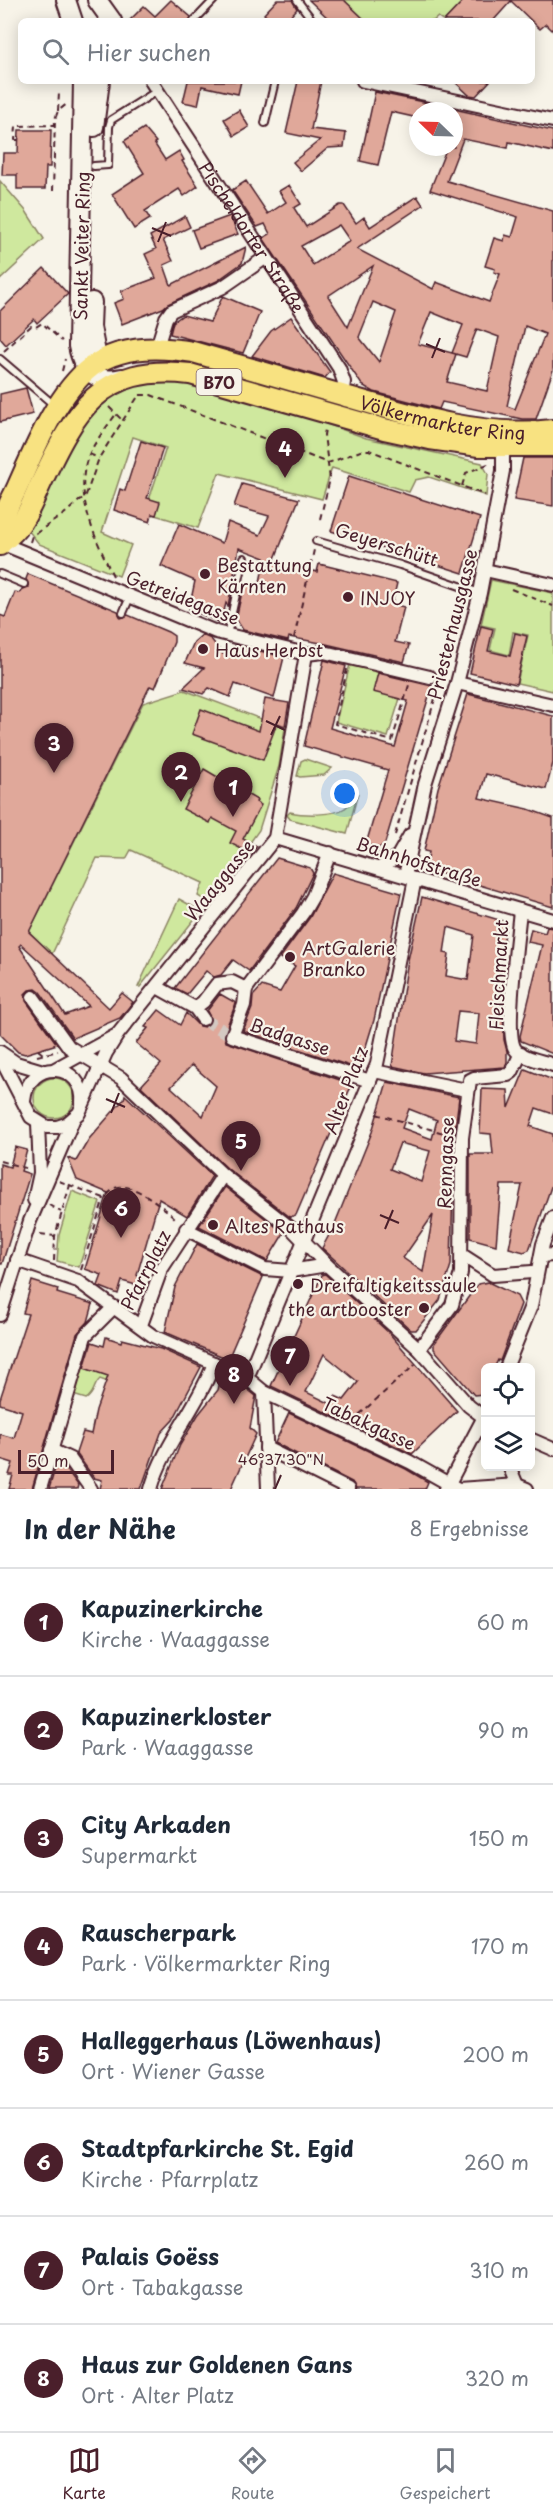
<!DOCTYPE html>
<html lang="de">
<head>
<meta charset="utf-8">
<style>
  body { margin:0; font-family:"Playpen Sans",sans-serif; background:#f6f6f7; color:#1f2937 }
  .controls { position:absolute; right:18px; bottom:18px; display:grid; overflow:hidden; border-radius:9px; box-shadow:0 3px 15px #0003 }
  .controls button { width:54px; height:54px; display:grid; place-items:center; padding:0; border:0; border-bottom:2px solid #e0e1e3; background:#fff; color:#1f2937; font:30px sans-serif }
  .compass { position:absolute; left:409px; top:102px; width:54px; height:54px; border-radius:50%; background:#fff; box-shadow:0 3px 15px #0003; rotate:293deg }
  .scale { position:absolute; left:18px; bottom:15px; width:96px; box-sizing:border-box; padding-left:6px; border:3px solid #4a1f2b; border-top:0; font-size:16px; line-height:21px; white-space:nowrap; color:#4a1f2b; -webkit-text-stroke:4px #f7f3e8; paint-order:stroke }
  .you { position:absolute; left:345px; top:794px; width:21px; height:21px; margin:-15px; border:4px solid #fff; border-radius:50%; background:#1a73e8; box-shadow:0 0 0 9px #1a73e833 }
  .badge { display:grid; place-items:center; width:39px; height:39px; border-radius:50%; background:#4a1f2b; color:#fff; font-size:20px; font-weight:700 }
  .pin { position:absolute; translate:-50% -50px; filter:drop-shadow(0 2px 3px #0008) }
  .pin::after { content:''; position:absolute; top:32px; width:21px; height:18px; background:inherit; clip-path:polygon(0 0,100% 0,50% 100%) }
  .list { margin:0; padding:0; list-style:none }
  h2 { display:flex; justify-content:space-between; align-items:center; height:78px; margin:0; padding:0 24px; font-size:26px }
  h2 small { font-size:20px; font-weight:400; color:#747a83 }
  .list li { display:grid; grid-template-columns:39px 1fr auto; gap:18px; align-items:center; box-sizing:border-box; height:108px; padding:0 24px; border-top:2px solid #e0e1e3 }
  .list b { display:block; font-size:22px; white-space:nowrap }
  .list p { margin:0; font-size:20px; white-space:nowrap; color:#747a83 }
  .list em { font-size:20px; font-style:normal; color:#747a83 }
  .icon { flex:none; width:33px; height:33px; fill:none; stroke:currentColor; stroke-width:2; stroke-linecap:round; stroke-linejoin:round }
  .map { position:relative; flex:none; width:553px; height:1489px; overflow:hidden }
  .search { position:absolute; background:#fff; box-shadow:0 3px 15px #0003; left:18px; right:18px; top:18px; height:66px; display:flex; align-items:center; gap:15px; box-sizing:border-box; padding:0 21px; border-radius:9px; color:#747a83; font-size:22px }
  .sheet { height:942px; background:#fff }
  nav { display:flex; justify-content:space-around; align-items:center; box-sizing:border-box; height:84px; border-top:2px solid #e0e1e3; background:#fff; font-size:16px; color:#747a83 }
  nav a { display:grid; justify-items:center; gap:3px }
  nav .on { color:#4a1f2b }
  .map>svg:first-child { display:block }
  .green { fill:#cfe89e; stroke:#8c8464; stroke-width:1.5 }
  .building { fill:#e0a89a; stroke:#4a1f2b; stroke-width:1.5; fill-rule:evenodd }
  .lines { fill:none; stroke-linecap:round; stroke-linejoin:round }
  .street-tunnel { stroke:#d4c9c2; stroke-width:12; stroke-dasharray:12 6; stroke-linecap:butt }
  .lane-casing { stroke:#4a1f2b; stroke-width:10 }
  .street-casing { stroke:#4a1f2b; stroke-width:16 }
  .secondary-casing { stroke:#4a1f2b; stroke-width:22 }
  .primary-casing { stroke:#4a1f2b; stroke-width:24 }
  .path { stroke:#4a1f2b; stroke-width:2; stroke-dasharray:6 4.5; stroke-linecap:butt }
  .lane { stroke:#f7f3e8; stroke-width:6 }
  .street { stroke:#f7f3e8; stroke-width:12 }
  .secondary { stroke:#f7f3e8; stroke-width:18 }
  .primary { stroke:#f8e281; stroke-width:20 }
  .ticks { fill:none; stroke:#4a1f2b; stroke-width:2 }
  .poi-dot { fill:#4a1f2b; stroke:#f7f3e8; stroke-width:2 }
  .labels { text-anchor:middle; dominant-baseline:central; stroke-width:4.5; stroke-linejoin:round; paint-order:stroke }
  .shield { fill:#f7f3e8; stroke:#7e5f64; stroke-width:1.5 }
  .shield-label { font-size:16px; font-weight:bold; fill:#4a1f2b }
  .street-label { font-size:18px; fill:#4a1f2b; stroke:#f7f3e8 }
  .poi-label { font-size:18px; fill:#4a1f2b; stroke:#f7f3e8; text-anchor:start }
  .ticks-label { font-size:15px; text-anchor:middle; fill:#4a1f2b; stroke:#f7f3e8; stroke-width:4.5; stroke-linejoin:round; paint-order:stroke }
</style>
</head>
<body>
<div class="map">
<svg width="553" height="1489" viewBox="0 0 553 1489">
  <rect width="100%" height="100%" fill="#f7f3e8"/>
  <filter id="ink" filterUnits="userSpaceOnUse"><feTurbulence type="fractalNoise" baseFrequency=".0167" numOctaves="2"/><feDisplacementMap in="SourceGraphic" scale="12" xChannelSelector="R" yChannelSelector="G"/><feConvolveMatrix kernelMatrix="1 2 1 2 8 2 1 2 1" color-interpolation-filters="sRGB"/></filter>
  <g filter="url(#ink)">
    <g class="green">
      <path d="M344,0H464L444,21L438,17L433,21H366Z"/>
      <path d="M0,181L26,211L44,239L0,280Z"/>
      <path d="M159,381L183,382L299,414L366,438L482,463L488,474L486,496L429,477L415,480L409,492L332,468L322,499L219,473L198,528L145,512L166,448L133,437L102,532L131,545L119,576L39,544L28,530L49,484L76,432L101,400L129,386Z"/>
      <path d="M491,580L553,593V691L517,683L528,635L513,632L509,655L490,650L495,628L481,625Z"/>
      <path d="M350,664L406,679L388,737L336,722Z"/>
      <path d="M184,690L285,728L279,766L259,830L209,900L206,901L198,896L203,883L131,850L126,859L97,858L52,954L29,932L143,703Z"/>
      <path d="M305,759L332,768L324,775L300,777L297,776L301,761Z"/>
      <path d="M358,793L347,834L290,819L287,815L290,812C303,815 334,816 345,808C350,805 354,798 358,793Z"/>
      <path d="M179,899L201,911L140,987H138Z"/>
      <circle cx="54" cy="1098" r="20"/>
      <path d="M72,1191L100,1202L79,1267L57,1261L59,1235Z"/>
      <path d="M81,1367L110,1376L108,1382L100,1379C93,1385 95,1394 86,1399L73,1395Z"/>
    </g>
    <g class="building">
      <path d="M171,0L191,17L189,21H129L144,6L155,16Z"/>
      <path d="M277,0H292L297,9L286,21H271L264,14Z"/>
      <path d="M309,0H344L366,21H331Z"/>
      <path d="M464,0H553V31L546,24L540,29L511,1L493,21H444Z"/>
      <path d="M188,81H241L238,94L202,86L198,105L183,102Z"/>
      <path d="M298,81H321L311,129L346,133L344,147L328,148L301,171L293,162L320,140L286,133Z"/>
      <path d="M454,81H490L476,96L469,95Z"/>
      <path d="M375,92L452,108L453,111H418V118L391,112L378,165L360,161Z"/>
      <path d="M454,109L553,131V152L509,142L508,148L463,139L447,181L553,211V370L536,419H522L442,402L439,409L374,392L362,385L263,238L270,234L265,224L257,227L232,190L246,181L268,214L286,202L279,191L289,185L301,204L294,208L306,227L340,205H344L356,223L364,217L370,227L417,196L423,205L357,249L433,289L436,282L489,302L500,274L494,272L495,269L485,266L494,238L504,241L505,235L512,237L518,217L430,190L447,147H454ZM339,225L350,241L313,265L301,246ZM373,266L348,327L328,296ZM373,302L396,312L379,362L359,337ZM431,312L463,325L452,353L466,357L477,329L499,337L487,391L447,382L456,354L418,344ZM525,326L545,334L515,409L507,406Z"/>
      <path d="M239,110L249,127L234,136L224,119Z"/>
      <path d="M144,128L156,142L154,143L165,160L179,151L184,160L182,161L198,186L184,196L179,189L145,211L150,219L134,229L112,194L144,173L124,141Z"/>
      <path d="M19,130H51L50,167H46L45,189H17V175H2L3,153H18Z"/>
      <path d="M185,216L190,227L163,240L173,261L164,265L171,285L246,247L242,263L217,281L168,304L163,308L122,324L114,303L124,299L121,291L156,278L145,254L156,249L150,236Z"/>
      <path d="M230,216L238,234L199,248L192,230Z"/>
      <path d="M44,268L68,294L37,323L34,319L6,345L0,338V311Z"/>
      <path d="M223,296L260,312L243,353L170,334L173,322L183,315L210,322Z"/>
      <path d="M291,317L330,372L325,378L252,356L271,331Z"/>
      <path d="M26,388L33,414L0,422V394Z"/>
      <path d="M141,441L163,448L147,498L160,502L156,515L152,514L150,522L114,510L120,489L125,491Z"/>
      <path d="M523,458H553V506L514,500Z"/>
      <path d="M349,476L480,518L463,573L331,531Z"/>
      <path d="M242,484L299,499L274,561L317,572L319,564L397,583L392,604L404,607L395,642L409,645L404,662L326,644L289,637L288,641L243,630L236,619L244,583L259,587L265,558L239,548L228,606L226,603L221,623L189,609L195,581L161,566L179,524L222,543L228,522L260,535L269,516L234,506Z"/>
      <path d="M28,574L118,611L121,618L128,615L168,632L174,636V642L155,688L150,686L29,932L109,1008L122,993L133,1002L120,1018L73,1038L40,992L36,989L29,990L25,994L26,1001L57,1044L25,1054L18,1052L0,1034V615L5,617L15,592L20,593L22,589L29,587L26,579ZM21,944L89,1006L65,1015L19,946Z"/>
      <path d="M481,626L493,629L488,651L510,656L515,633L527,636L516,684L470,673Z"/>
      <path d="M202,635L211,639L223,654L236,645L284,657L274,698L235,684L230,697L209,688L203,694L183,688L204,668L185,663L194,642Z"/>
      <path d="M324,660L346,666L330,728L395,747L408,701L373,692L378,673L432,686L385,843L379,848L366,844L388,770L304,746Z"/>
      <path d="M468,694L553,716V763L546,789L486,774L479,798L528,809L553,818V907L426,869L429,852L424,851L438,788Z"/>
      <path d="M265,699L289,703L285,726L277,723L263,760L192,734L201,709L259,731Z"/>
      <path d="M204,769L257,800L256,802L261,805L243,839L257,846L251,854L230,843L236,831L212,818L210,823L183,809Z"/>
      <path d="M277,858L310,868L313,873L296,908L249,971L233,960L221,975L214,977L206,971L187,994L175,988Z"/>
      <path d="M333,873L401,893L374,1020L359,1069L243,1031L252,1008L253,996L262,986L280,992L295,966L280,958L310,917Z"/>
      <path d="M422,897L506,922L499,983L503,1000L504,1040L507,1051V1062L505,1067L424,1073L392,1066L408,960ZM448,927L474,935L468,980L446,976L449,954L444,953ZM458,1011L479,1013L476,1044L454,1041Z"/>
      <path d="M547,927L553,928V1054L521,1041L520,1036L542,945L528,942L531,929L545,933Z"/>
      <path d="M220,994L236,1003L224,1034L226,1042L352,1084L296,1215L290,1217L228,1169L141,1086L161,1064L136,1043L148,1028L145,1027L159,1010L180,1025L186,1013L199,1026L204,1027L211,1022L207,1011ZM192,1065L216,1086L203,1116L171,1087Z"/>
      <path d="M525,1069L553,1080V1114L536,1108L530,1126L553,1134V1181L529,1250L524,1252L509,1248L522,1185H501L496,1245L470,1238V1154H493L491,1134L480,1133L482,1089L508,1090L509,1108Z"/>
      <path d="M387,1082L459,1097L454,1138L451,1265L440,1300L416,1330H411L322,1248L334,1226L372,1132ZM409,1109L437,1120L432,1139L402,1128ZM400,1143L430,1151L421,1182L390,1169ZM433,1215L423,1272L403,1258Z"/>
      <path d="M125,1095L212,1176L187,1216L159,1199L137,1275L146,1288L122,1281L118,1294L98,1286L102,1275L85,1269L108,1193L77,1180L68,1158L76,1161L89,1139L124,1099Z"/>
      <path d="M15,1147L27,1150L21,1171L30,1174L2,1264H0V1164L10,1167Z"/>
      <path d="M225,1187L284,1233L267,1261L199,1226Z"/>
      <path d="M197,1244L263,1277L228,1359L165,1332L175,1287Z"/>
      <path d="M325,1274L389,1333L457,1411L412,1454L271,1386L322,1275ZM324,1354L358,1382L344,1400L335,1396L331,1404L306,1392Z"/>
      <path d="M32,1281L58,1289L57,1293L93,1304L88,1322L77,1334L32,1489H9L13,1475H9L13,1463L0,1459V1434L14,1438L22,1411L0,1404V1399L28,1314L23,1313Z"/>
      <path d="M488,1282L517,1296L521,1304L500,1361L498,1360L494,1368H486V1387L483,1394L474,1395L434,1349V1344L478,1284Z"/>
      <path d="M106,1337L121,1342L122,1339L161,1349L201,1367L173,1420L161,1433L141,1489H100L102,1480L94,1478L76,1453L83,1432L91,1434L96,1410L108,1376L84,1368L92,1342L104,1346Z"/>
      <path d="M220,1382L247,1389L256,1396L250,1428L256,1434L231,1489H162L180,1445L198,1415L218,1390Z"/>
      <path d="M289,1413L406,1469L428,1482L425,1489H356L352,1482L275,1443Z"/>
      <path d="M57,1462L64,1466L78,1485L77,1489H49Z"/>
    </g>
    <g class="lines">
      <path class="street-tunnel" d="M203,1019L229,1034"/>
      <g class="lane-casing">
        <g id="lane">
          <path d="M297,0L313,21"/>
          <path d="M194,21L214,0"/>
          <path d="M265,123L275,81"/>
          <path d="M94,166L108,165L109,127L111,120L157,91"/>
          <path d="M0,359L54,405"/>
          <path d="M316,541L400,565L480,593"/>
          <path d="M0,574L24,584"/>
          <path d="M123,613L130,597"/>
          <path d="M227,635L244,558"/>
        </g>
      </g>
      <g class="street-casing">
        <g id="street">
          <path id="s1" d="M151,81L339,368L344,382L342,395"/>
          <path d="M363,81L553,121"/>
          <path d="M157,347L166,318L171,311L223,287L265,258"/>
          <path d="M1,543L216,632L306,654L324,652L430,677"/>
          <path d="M485,570L553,585"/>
          <path d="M457,683L553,705"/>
          <path d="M275,838L553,920"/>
          <path d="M380,868L398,856L410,835"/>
          <path d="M405,876L425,784L457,683L480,593L503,471V439"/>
          <path d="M520,910C518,934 504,1033 515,1049C521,1058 543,1061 553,1065"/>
          <path d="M157,987L195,1008"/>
          <path d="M246,989L244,1005L232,1036L370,1081"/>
          <path d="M246,989L303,913L313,896L330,853"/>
          <path d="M33,997L69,1047L121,1078L223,1175L292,1229L327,1265L419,1349L469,1406L486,1419"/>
          <path d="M195,1008L203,1002L217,984L232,982L246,989"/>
          <path d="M195,1008L203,1019"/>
          <path d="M0,1052L16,1063L43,1071"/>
          <path d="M0,1057L31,1117L47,1127H57L66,1124L79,1113L106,1053L118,1034L275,838L306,654"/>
          <path d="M55,1069L115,1036"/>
          <path d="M374,1071L467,1090"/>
          <path d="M24,1101C28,1056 86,1063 82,1103"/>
          <path d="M34,1200L40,1173L38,1123"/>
          <path d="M186,1229L265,1269L291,1271L327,1265"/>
          <path d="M462,1255L493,1275L532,1272"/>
          <path d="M541,1256L553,1255"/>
          <path d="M17,1260L78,1281L153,1336L247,1378L264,1392L410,1462L458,1489L517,1485L527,1489"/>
          <path d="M0,1315L30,1221L74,1118"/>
          <path d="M141,1325L161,1270L223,1175"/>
          <path d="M419,1349L452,1305L461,1273L462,1138L470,1080L474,1078L508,1075L512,1072L521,1053"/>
          <path d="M506,1368L531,1306L543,1244L553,1218"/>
          <path d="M247,1378L377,1064L415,879"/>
          <path d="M264,1392L268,1489"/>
          <path d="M530,1439L553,1449"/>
          <path d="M266,1448L348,1489"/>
          <path d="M51,1450L70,1459L91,1489"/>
          <path d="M509,1466L517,1485"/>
          <path d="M40,1489L85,1336L114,1307"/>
          <path d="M151,1489C164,1443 198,1407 214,1363"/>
          <path d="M446,1489L486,1413"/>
        </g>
      </g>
      <g class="secondary-casing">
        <g id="secondary">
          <path d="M66,0L73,21"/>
          <path d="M97,0L112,21"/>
          <path d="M83,81L78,346C83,371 96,384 122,378"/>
          <path d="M94,127L100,81"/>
          <path d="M92,302L91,327L98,363"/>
        </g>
      </g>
      <g class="primary-casing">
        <g id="primary">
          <path d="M1,543C25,525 29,509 41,483C75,411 100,363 190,374L384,429L430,439L479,446H553"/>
          <path id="s2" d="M0,545C2,536 2,526 4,517C7,507 13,497 17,488C34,450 57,393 91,367C120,345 159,346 193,352C242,366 292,381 342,395C410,415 482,438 553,430"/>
        </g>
      </g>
      <g class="path">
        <path d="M58,111L59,93"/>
        <path d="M18,140H15L16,126L55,125"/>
        <path d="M53,191L55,119L58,111L68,103"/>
        <path d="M4,351L31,326L36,327L42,323L62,341"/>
        <path d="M62,371L65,359"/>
        <path d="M109,407L122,420"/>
        <path d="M89,454L99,458"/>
        <path d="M462,486L466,473L490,463"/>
        <path d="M320,519L330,479L324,435L325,429"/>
        <path d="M30,542L32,536L64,514L86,495L99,458L139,395H151L328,463L363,450H369L485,495"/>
        <path d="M113,576C97,541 73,496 88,457C94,442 107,427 116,414"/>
        <path d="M511,589L553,606"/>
        <path d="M294,638L314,550"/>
        <path d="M347,669L335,724L392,741L409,685"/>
        <path d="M395,835L439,685"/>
        <path d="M357,846L381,854"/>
        <path d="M38,1050L44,1055"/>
        <path d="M37,1056L58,1051"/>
        <path d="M376,1114L451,1135"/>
        <path d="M0,1161L29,1169"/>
        <path d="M59,1181L104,1198C107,1195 111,1191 115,1188C132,1180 166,1209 177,1220"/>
        <path d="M49,1205L61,1212"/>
        <path d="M40,1234L55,1236"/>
        <path d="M54,1261L55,1236L70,1185"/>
        <path d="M81,1270L104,1198"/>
        <path d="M351,1422L416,1364"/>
      </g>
      <use href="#lane" class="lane"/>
      <use href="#street" class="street"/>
      <use href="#secondary" class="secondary"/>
      <use href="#primary" class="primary"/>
    </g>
  </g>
  <path class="ticks" d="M152,228L171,236M158,242L166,222M426,344L445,352M432,358L440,338M266,721L285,730M271,735L280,716M106,1099L125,1107M111,1113L119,1093M380,1215L399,1223M385,1229L393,1210M275,1489L281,1475"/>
  <g class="poi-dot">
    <circle cx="205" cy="574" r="6"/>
    <circle cx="348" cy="597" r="6"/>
    <circle cx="203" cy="649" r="6"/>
    <circle cx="290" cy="957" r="6"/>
    <circle cx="213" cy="1225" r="6"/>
    <circle cx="298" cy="1284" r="6"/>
    <circle cx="424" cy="1308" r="6"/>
  </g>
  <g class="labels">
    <rect class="shield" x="196.5" y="369" width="45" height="26" rx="4.5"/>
    <g class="shield-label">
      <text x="219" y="382">B70</text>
    </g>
    <g class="street-label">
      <text stroke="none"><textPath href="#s1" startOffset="186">Pischeldorfer Straße</textPath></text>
      <text transform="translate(81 246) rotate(-89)">Sankt Veiter Ring</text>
      <text stroke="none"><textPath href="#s2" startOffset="568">Völkermarkter Ring</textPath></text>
      <text transform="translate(387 544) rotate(17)">Geyerschütt</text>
      <text transform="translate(183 597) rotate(21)">Getreidegasse</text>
      <text transform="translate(452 624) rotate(-76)">Priesterhausgasse</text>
      <text transform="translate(419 861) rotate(17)">Bahnhofstraße</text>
      <text transform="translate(219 880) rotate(-51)">Waaggasse</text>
      <text transform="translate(498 975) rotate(-87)">Fleischmarkt</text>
      <text transform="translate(290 1036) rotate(18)">Badgasse</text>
      <text transform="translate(345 1090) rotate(-69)">Alter Platz</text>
      <text transform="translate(445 1163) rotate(-88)">Renngasse</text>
      <text transform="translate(145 1270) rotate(-63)">Pfarrplatz</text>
      <text transform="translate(369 1423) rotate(25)">Tabakgasse</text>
    </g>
    <g class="poi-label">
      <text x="217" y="564">Bestattung<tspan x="217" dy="21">Kärnten</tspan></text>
      <text x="360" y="597">INJOY</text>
      <text x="215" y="649">Haus Herbst</text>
      <text x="302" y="947">ArtGalerie<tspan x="302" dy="21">Branko</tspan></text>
      <text x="225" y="1225">Altes Rathaus</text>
      <text x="310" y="1284">Dreifaltigkeitssäule</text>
      <text x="412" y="1308" text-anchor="end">the artbooster</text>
    </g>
  </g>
  <g class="ticks-label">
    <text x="281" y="1465">46°37'30"N</text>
  </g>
</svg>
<div class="controls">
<button><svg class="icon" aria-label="locate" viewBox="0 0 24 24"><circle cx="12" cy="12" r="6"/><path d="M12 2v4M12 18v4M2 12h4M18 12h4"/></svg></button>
<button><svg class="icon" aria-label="layers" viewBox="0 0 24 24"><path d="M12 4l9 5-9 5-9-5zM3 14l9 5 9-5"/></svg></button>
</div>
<svg class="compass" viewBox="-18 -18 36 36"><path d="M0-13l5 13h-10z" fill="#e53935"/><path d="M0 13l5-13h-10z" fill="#747a83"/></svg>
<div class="scale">50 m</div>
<div class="you"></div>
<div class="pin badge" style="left:233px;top:817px">1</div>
<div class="pin badge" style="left:181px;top:802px">2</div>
<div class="pin badge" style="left:54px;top:773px">3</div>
<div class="pin badge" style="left:285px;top:478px">4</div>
<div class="pin badge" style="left:241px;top:1171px">5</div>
<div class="pin badge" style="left:121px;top:1238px">6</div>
<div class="pin badge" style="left:290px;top:1386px">7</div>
<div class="pin badge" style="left:234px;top:1404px">8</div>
<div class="search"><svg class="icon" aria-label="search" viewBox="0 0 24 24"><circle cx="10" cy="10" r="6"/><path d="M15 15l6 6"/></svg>Hier suchen</div>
</div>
<section class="sheet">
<h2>In der Nähe<small>8 Ergebnisse</small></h2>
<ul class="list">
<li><span class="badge">1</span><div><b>Kapuzinerkirche</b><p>Kirche · Waaggasse</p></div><em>60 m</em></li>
<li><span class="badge">2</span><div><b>Kapuzinerkloster</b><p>Park · Waaggasse</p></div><em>90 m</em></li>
<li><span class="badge">3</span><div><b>City Arkaden</b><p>Supermarkt</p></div><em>150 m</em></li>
<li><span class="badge">4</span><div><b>Rauscherpark</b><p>Park · Völkermarkter Ring</p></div><em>170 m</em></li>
<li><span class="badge">5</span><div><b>Halleggerhaus (Löwenhaus)</b><p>Ort · Wiener Gasse</p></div><em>200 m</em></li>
<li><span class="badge">6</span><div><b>Stadtpfarkirche St. Egid</b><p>Kirche · Pfarrplatz</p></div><em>260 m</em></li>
<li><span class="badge">7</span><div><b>Palais Goëss</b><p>Ort · Tabakgasse</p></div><em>310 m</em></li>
<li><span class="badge">8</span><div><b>Haus zur Goldenen Gans</b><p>Ort · Alter Platz</p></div><em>320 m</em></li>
</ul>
</section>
<nav>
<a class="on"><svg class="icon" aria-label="map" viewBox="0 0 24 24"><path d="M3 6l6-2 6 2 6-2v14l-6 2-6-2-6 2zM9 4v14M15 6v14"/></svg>Karte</a>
<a><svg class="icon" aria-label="directions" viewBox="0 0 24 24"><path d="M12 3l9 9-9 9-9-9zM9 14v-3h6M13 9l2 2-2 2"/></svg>Route</a>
<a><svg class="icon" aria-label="saved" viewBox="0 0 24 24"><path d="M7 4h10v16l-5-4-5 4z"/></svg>Gespeichert</a>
</nav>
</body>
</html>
